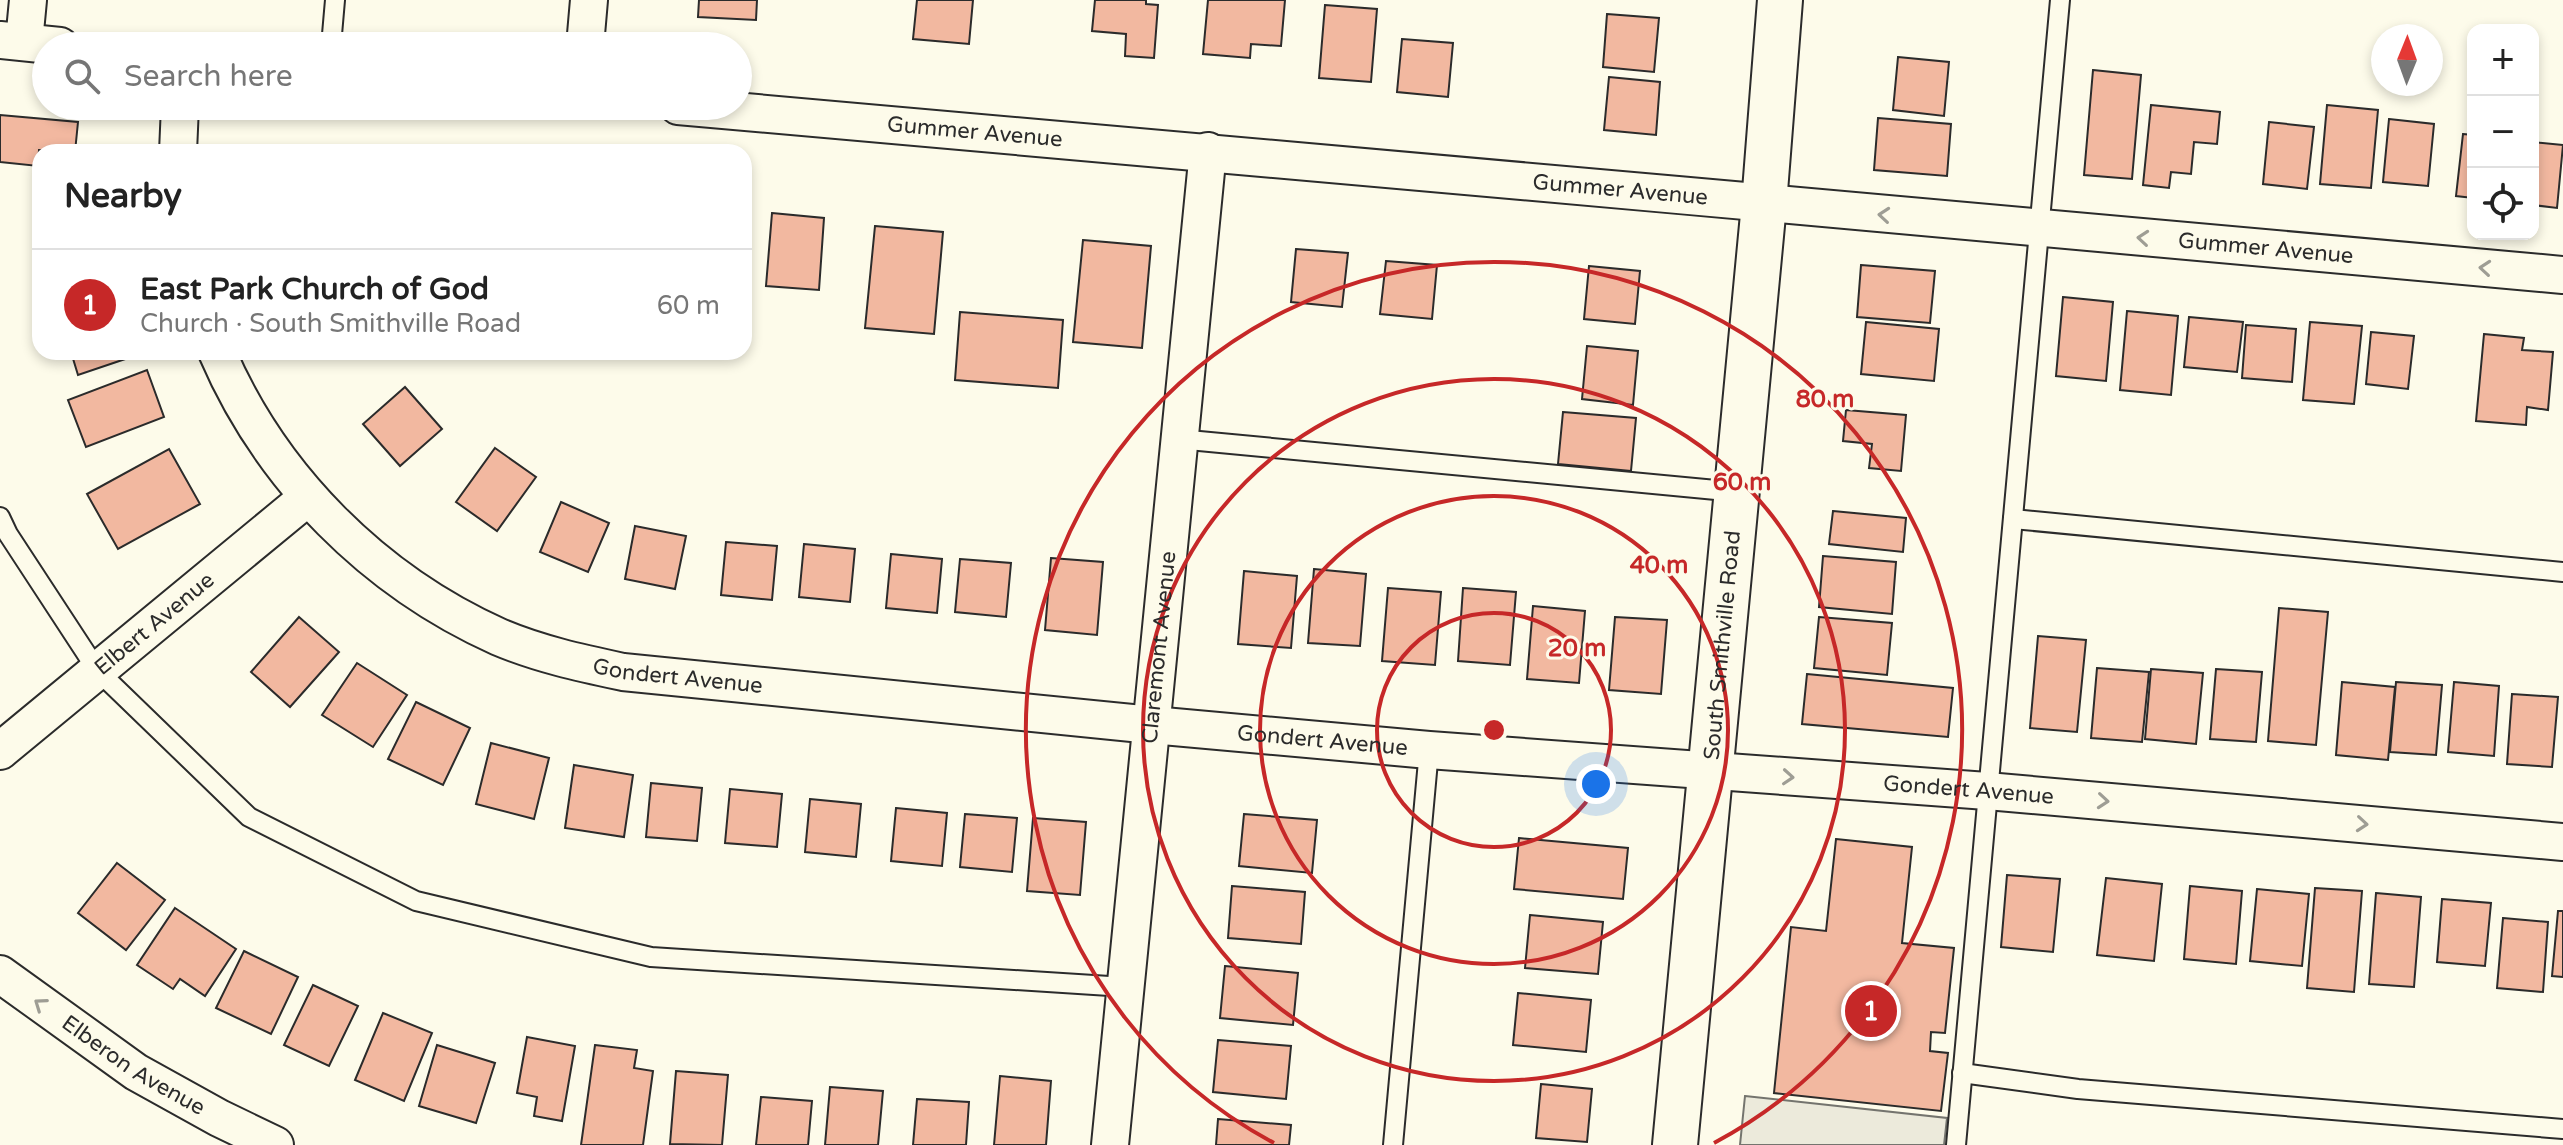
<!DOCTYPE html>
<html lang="en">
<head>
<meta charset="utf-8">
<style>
  body { margin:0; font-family:"Varela Round",sans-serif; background:#f6f6f6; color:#222 }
  .controls { position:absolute; right:24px; top:24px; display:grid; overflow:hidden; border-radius:16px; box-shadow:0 4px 12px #0003 }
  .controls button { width:72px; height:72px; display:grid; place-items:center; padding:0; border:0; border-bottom:2px solid #e0e0e0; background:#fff; color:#222; font:40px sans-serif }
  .compass { position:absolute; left:2371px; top:24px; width:72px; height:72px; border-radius:50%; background:#fff; box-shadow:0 4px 12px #0003; rotate:1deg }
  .you { position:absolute; left:1596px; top:784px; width:28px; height:28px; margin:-20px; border:6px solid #fff; border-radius:50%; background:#1a73e8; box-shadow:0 0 0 12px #1a73e833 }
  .badge { display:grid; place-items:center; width:52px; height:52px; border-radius:50%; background:#c62828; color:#fff; font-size:26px; font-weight:700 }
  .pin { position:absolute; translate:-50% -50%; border:4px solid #fff; box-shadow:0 2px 8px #0006 }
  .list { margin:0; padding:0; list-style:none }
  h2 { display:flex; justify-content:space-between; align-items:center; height:104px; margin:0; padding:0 32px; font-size:34px }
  h2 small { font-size:26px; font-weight:400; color:#767676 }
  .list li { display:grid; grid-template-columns:52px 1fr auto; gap:24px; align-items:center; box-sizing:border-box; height:112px; padding:0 32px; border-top:2px solid #e0e0e0 }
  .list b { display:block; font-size:30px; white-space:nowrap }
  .list p { margin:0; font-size:26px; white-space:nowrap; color:#767676 }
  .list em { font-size:26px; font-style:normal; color:#767676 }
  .icon { flex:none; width:44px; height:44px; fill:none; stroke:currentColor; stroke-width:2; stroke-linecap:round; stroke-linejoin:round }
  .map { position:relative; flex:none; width:2563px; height:1145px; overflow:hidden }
  .search { position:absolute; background:#fff; box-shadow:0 4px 12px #0003; left:32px; top:32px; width:720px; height:88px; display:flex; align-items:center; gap:20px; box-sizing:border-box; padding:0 28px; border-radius:44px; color:#767676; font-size:30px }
  .panel { position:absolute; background:#fff; box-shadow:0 4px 12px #0003; left:32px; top:144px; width:720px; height:216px; border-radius:24px }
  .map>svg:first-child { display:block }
  .parking { fill:#eceadb; stroke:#74746e; stroke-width:2 }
  .building { fill:#f2b8a0; stroke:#2b2b2b; stroke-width:2 }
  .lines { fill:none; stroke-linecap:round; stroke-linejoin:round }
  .service-casing { stroke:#2b2b2b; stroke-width:22 }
  .minor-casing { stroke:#2b2b2b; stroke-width:40 }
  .secondary-casing { stroke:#2b2b2b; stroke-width:48 }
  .service { stroke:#fdfbea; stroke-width:18 }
  .minor { stroke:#fdfbea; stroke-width:36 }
  .secondary { stroke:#fdfbea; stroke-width:44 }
  .oneway { stroke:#9e9d94 }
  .ring { fill:none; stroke:#c62828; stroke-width:4 }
  .labels { text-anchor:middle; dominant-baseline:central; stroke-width:6; stroke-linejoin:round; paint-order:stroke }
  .street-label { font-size:22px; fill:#2b2b2b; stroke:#fdfbea }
  .centre { fill:#c62828; stroke:#fdfbea; stroke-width:4 }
  .ring-label { font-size:24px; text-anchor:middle; font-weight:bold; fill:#c62828; stroke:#fdfbea; stroke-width:6; stroke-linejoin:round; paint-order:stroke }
</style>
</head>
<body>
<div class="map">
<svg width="2563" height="1145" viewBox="0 0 2563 1145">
  <rect width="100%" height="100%" fill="#fdfbea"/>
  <path class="parking" d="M1745,1096L1947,1118L1944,1145H1740Z"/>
  <g class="building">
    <path d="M699,0H757L756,20L698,17Z"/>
    <path d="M917,0H973L969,44L913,39Z"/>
    <path d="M1095,0H1146V4L1158,5L1154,58L1125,56L1126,34L1092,31Z"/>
    <path d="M1208,0H1285L1281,46L1251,44L1250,58L1203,54Z"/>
    <path d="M1325,5L1377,9L1371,82L1319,78Z"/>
    <path d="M1607,14L1659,18L1654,72L1603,67Z"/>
    <path d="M1402,39L1453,43L1448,97L1397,92Z"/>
    <path d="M1898,57L1949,62L1944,116L1893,110Z"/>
    <path d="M2093,70L2141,75L2132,179L2084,175Z"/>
    <path d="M1609,77L1660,82L1656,135L1604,130Z"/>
    <path d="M2151,105L2220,112L2217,144L2194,142L2191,174L2171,172L2169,188L2143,185Z"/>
    <path d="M2327,105L2378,110L2371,188L2320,184Z"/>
    <path d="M0,115L78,122L75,152L39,150L38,166L0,162Z"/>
    <path d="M1878,118L1951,124L1947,176L1874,170Z"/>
    <path d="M2389,119L2434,124L2428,186L2383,182Z"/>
    <path d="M2269,122L2314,127L2307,189L2263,184Z"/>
    <path d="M2463,134L2473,135V198L2456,196Z"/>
    <path d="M2533,142L2563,145L2557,208L2533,205Z"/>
    <path d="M744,205H749L744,264Z"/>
    <path d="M772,213L824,218L819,290L766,286Z"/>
    <path d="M875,226L943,232L934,334L865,328Z"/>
    <path d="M1083,240L1151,246L1142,348L1073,342Z"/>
    <path d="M1296,249L1348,253L1342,307L1291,302Z"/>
    <path d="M1386,261L1437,265L1432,319L1380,314Z"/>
    <path d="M1861,265L1935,271L1930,323L1857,317Z"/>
    <path d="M1589,266L1640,271L1635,324L1584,319Z"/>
    <path d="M2063,297L2113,302L2106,381L2056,376Z"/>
    <path d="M2127,311L2178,316L2171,395L2120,390Z"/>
    <path d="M960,312L1063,320L1058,388L955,380Z"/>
    <path d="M2189,317L2243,322L2237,372L2184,367Z"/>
    <path d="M1866,322L1939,329L1934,381L1861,374Z"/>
    <path d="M2310,322L2362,326L2354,404L2303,400Z"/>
    <path d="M2246,325L2296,329L2292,382L2242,378Z"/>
    <path d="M2371,332L2414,336L2408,389L2366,384Z"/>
    <path d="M2484,334L2524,338L2522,350L2553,352L2548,410L2527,407L2526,425L2476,421Z"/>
    <path d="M1587,346L1638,351L1633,405L1582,399Z"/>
    <path d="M71,352H136L137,355L78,375Z"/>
    <path d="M147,370L164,417L86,447L68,400Z"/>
    <path d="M405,387L442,429L400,466L363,424Z"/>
    <path d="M1846,410L1906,415L1901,471L1869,468L1872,444L1843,441Z"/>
    <path d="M1563,412L1636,418L1631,471L1558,464Z"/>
    <path d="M495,448L536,477L497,531L456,502Z"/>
    <path d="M169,449L200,504L118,549L87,494Z"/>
    <path d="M561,502L609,523L588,572L540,552Z"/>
    <path d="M1833,511L1906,518L1903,552L1829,544Z"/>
    <path d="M635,526L686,536L675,589L625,579Z"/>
    <path d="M726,542L777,546L772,600L721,595Z"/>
    <path d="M804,544L855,549L850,602L799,597Z"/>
    <path d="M891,554L942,559L937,613L886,608Z"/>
    <path d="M1823,556L1896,562L1892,614L1819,607Z"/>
    <path d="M1051,558L1103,562L1097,635L1045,630Z"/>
    <path d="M960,559L1011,563L1006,617L955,612Z"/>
    <path d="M1314,569L1366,574L1360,646L1308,643Z"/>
    <path d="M1244,571L1297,576L1291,648L1238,644Z"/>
    <path d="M1388,588L1441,592L1435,665L1382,661Z"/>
    <path d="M1463,588L1516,592L1510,665L1458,661Z"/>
    <path d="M1533,606L1585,611L1579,683L1527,679Z"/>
    <path d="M2279,608L2328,612L2316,745L2268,741Z"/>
    <path d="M299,617L339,652L290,707L251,672Z"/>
    <path d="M1615,617L1667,620L1661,694L1609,690Z"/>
    <path d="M1819,617L1892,623L1887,675L1814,668Z"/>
    <path d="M2038,636L2086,640L2077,732L2030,728Z"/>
    <path d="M357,663L407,695L373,747L322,715Z"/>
    <path d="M2097,668L2149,672L2142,742L2091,738Z"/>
    <path d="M2151,669L2203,673L2196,744L2145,739Z"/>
    <path d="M2216,669L2262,672L2256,742L2210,739Z"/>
    <path d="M1807,674L1953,688L1948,737L1802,724Z"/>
    <path d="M2342,682L2395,687L2388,760L2336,755Z"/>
    <path d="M2396,682L2442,685L2436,755L2390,752Z"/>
    <path d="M2454,682L2499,686L2494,756L2448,752Z"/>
    <path d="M2512,694L2558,697L2552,767L2507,764Z"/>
    <path d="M416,702L470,728L443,785L388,759Z"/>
    <path d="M491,743L549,758L534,819L476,804Z"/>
    <path d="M574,765L633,775L624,837L565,828Z"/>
    <path d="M651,783L702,788L697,841L646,837Z"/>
    <path d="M730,789L782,794L777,847L725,843Z"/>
    <path d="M810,799L861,804L856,857L805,852Z"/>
    <path d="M896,808L947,813L942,866L891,861Z"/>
    <path d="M965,814L1017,818L1012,872L960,867Z"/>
    <path d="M1244,814L1317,820L1312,873L1239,866Z"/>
    <path d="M1033,818L1086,822L1080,895L1027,891Z"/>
    <path d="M1519,838L1628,848L1623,899L1514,889Z"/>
    <path d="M1836,839L1912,847L1902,943L1954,948L1945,1033L1931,1032L1930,1051L1948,1053L1941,1111L1774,1093L1791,927L1826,931Z"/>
    <path d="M117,863L165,900L126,950L78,913Z"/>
    <path d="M2007,875L2060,879L2053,952L2001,947Z"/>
    <path d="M2106,878L2162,884L2154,961L2097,955Z"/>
    <path d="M1232,886L1305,892L1301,944L1228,938Z"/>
    <path d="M2190,886L2242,891L2236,964L2184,959Z"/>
    <path d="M2315,888L2362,891L2354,992L2307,988Z"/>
    <path d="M2257,889L2309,894L2302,966L2250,961Z"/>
    <path d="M2376,893L2421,897L2414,987L2369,984Z"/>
    <path d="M2442,899L2491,903L2485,966L2437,962Z"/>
    <path d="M175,908L236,949L205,996L180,979L173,989L137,965Z"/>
    <path d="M2558,911H2563V977L2552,976Z"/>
    <path d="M1530,915L1603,922L1598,974L1525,968Z"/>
    <path d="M2503,918L2548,922L2543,992L2497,988Z"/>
    <path d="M244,951L298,977L271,1034L216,1008Z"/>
    <path d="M1225,966L1298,973L1293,1025L1220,1018Z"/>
    <path d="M313,985L358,1006L329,1066L284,1045Z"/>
    <path d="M1518,993L1591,1000L1586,1052L1513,1045Z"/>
    <path d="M383,1013L432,1033L404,1101L355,1080Z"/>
    <path d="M527,1037L575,1046L562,1121L534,1116L537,1097L517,1093Z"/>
    <path d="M1218,1040L1291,1046L1286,1099L1213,1092Z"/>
    <path d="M437,1045L495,1063L476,1123L419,1106Z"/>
    <path d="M595,1045L637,1050L634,1068L653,1071L643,1145H581Z"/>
    <path d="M676,1071L728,1075L722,1145L670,1144Z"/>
    <path d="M1000,1076L1051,1081L1046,1145H994Z"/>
    <path d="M1541,1084L1592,1089L1587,1142L1536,1138Z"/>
    <path d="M830,1087L883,1091L878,1145H825Z"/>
    <path d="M761,1097L812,1101L808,1145H756Z"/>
    <path d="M917,1099L969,1102L966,1145H913Z"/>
    <path d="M1218,1119L1291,1125L1289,1145H1216Z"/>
  </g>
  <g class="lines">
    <g class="service-casing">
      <g id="service">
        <path d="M331,46L335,0"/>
        <path d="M1178,439L1737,492"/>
        <path d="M0,517L8,534L97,670L249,817L416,901L651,957L1125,987"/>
        <path d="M2013,519L2563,572"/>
        <path d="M1962,1073L2078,1089L2563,1129"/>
        <path d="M1393,1145L1429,750"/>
        <path d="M1956,1145L2060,0"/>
      </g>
    </g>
    <g class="minor-casing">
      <g id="minor">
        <path d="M0,40L60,46"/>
        <path d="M24,42L28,0"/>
        <path d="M585,46L589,0"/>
        <path id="s1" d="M678,106C1306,160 1935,219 2563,275"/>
        <path d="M178,152L180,106"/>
        <path id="s2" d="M217,352C271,478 374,581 499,637C539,654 581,663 623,672L1152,725L1429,750L1987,791L2563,842"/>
        <path id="s3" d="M0,751L308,497"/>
        <path id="s4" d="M0,974L136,1072L219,1118L275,1145"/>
        <path id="s5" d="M1110,1145L1208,151"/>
      </g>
    </g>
    <g class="secondary-casing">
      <g id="secondary">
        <path id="s6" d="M1675,1145L1764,204L1780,0"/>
      </g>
    </g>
    <use href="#service" class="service"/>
    <use href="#minor" class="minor"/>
    <use href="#secondary" class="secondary"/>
  </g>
  <defs><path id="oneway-chevron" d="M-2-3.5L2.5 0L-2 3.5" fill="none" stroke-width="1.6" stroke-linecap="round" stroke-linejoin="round" transform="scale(2)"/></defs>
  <g class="oneway">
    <use href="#oneway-chevron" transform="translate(1884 215) rotate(-175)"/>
    <use href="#oneway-chevron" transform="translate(2143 238) rotate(-175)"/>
    <use href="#oneway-chevron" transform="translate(2485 268) rotate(-175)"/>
    <use href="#oneway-chevron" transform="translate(1788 777) rotate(4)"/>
    <use href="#oneway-chevron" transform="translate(2103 801) rotate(5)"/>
    <use href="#oneway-chevron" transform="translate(2362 824) rotate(5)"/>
    <use href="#oneway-chevron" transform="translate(40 1004) rotate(-145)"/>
  </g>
  <g class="ring">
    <circle cx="1494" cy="730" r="117"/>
    <circle cx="1494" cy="730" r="234"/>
    <circle cx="1494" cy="730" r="351"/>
    <path d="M1274 1143A468 468 0 1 1 1714 1143"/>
  </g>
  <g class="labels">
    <g class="street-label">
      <text stroke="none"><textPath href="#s1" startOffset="298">Gummer Avenue</textPath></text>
      <text stroke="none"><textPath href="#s1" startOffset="946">Gummer Avenue</textPath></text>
      <text stroke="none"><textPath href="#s1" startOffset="1594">Gummer Avenue</textPath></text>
      <text stroke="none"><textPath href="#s3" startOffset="200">Elbert Avenue</textPath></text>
      <text stroke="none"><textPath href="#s6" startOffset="502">South Smithville Road</textPath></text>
      <text stroke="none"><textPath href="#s5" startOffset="500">Claremont Avenue</textPath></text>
      <text stroke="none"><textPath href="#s2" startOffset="594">Gondert Avenue</textPath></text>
      <text stroke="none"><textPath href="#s2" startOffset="1242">Gondert Avenue</textPath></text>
      <text stroke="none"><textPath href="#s2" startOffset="1890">Gondert Avenue</textPath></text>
      <text stroke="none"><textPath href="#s4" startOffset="162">Elberon Avenue</textPath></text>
    </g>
  </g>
  <circle cx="1494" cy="730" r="12" class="centre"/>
  <g class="ring-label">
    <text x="1825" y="407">80 m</text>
    <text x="1742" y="490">60 m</text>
    <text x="1659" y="573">40 m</text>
    <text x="1577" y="656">20 m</text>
  </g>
</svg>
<div class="controls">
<button>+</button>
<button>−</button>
<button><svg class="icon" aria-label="locate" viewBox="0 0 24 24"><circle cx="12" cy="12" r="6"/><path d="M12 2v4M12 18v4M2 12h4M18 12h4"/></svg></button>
</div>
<svg class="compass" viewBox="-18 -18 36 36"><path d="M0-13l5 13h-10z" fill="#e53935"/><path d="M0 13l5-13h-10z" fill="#767676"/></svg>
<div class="you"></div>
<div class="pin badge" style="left:1871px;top:1011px">1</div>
<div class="search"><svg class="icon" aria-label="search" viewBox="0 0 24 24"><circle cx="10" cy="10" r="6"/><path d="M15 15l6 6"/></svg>Search here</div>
<section class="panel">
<h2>Nearby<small></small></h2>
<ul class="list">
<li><span class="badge">1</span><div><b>East Park Church of God</b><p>Church · South Smithville Road</p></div><em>60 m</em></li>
</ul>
</section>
</div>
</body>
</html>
